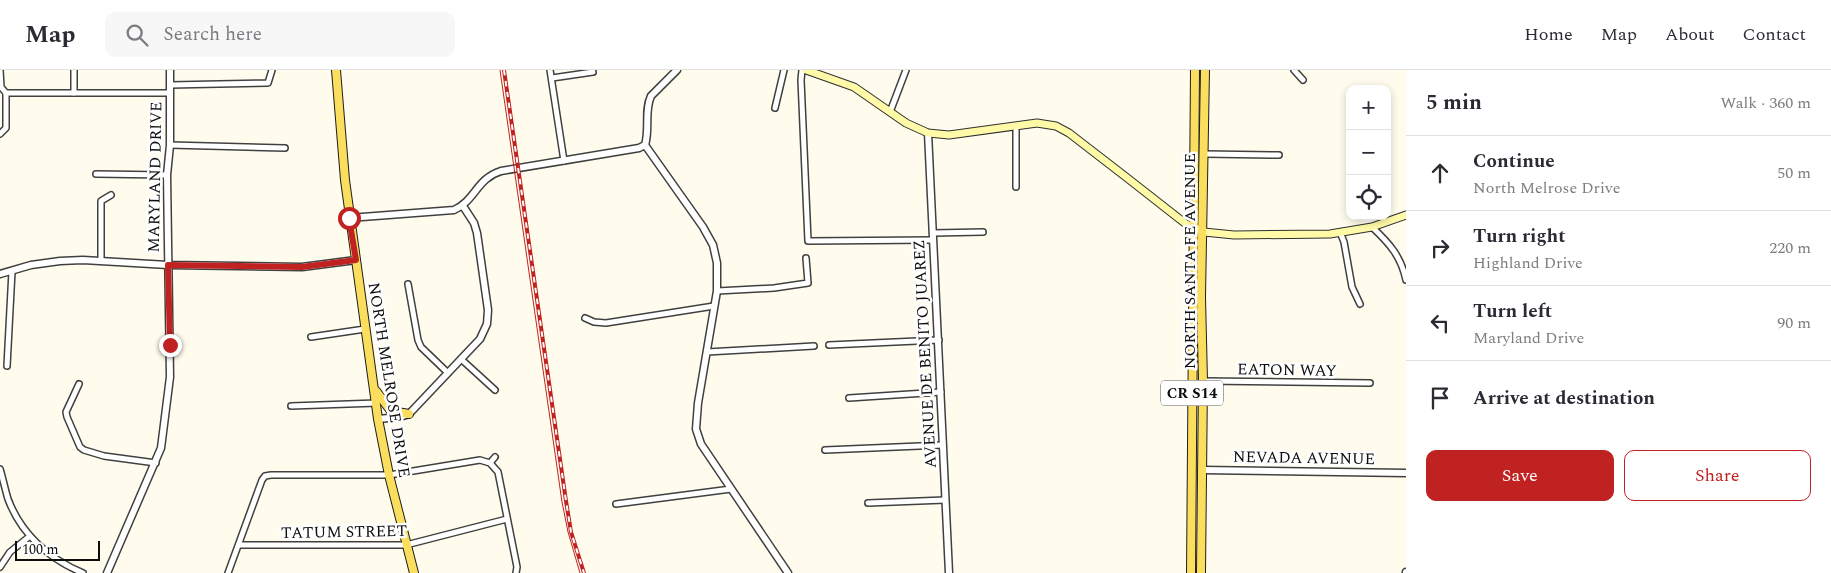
<!DOCTYPE html>
<html lang="en">
<head>
<meta charset="utf-8">
<style>
  body { margin:0; font-family:Spectral,serif; background:#f7f7f7; color:#2b2b33 }
  .controls { position:absolute; right:15px; top:15px; display:grid; overflow:hidden; border-radius:10px; box-shadow:0 2px 8px #0003 }
  .controls button { width:45px; height:45px; display:grid; place-items:center; padding:0; border:0; border-bottom:1px solid #e1e1e2; background:#fff; color:#2b2b33; font:25px sans-serif }
  .scale { position:absolute; left:15px; bottom:12px; width:85px; box-sizing:border-box; padding-left:5px; border:2px solid #0d0d0d; border-top:0; font-size:14px; line-height:18px; white-space:nowrap; color:#0d0d0d; -webkit-text-stroke:4px #fff; paint-order:stroke }
  .stop { position:absolute; width:15px; height:15px; margin:-11px; border:4px solid #c02221; border-radius:50%; background:#fff }
  .stop.end { background:#c02221; border-color:#fff; box-shadow:0 1px 5px #0008 }
  .list { margin:0; padding:0; list-style:none }
  h2 { display:flex; justify-content:space-between; align-items:center; height:65px; margin:0; padding:0 20px; font-size:21px }
  h2 small { font-size:16px; font-weight:400; color:#7c7c81 }
  .list li { display:grid; grid-template-columns:32px 1fr auto; gap:15px; align-items:center; box-sizing:border-box; height:75px; padding:0 20px; border-top:1px solid #e1e1e2 }
  .list b { display:block; font-size:19px; white-space:nowrap }
  .list p { margin:0; font-size:16px; white-space:nowrap; color:#7c7c81 }
  .list em { font-size:16px; font-style:normal; color:#7c7c81 }
  .actions { display:flex; gap:10px; padding:15px 20px }
  .actions a { flex:1; padding:11px 0; border:1px solid #c02221; border-radius:10px; text-align:center; font-size:18px; color:#c02221 }
  .actions .main { background:#c02221; color:#fff }
  .icon { flex:none; width:28px; height:28px; fill:none; stroke:currentColor; stroke-width:2; stroke-linecap:round; stroke-linejoin:round }
  .map { position:relative; flex:none; width:1406px; height:503px; overflow:hidden }
  header { display:flex; align-items:center; gap:30px; box-sizing:border-box; height:70px; padding:0 25px; background:#fff; border-bottom:1px solid #e1e1e2 }
  header strong { font-size:24px }
  nav { display:flex; gap:28px; margin-inline-start:auto; font-size:18px }
  .search { width:350px; height:45px; background:#f7f7f7; display:flex; align-items:center; gap:12px; box-sizing:border-box; padding:0 18px; border-radius:10px; color:#7c7c81; font-size:19px }
  main { display:flex }
  aside { flex:1; background:#fff }
  .map>svg:first-child { display:block }
  .lines { fill:none; stroke-linecap:round; stroke-linejoin:round }
  .minor-casing { stroke:#404040; stroke-width:8 }
  .tertiary-casing { stroke:#404040; stroke-width:9 }
  .secondary-casing { stroke:#2f2f2f; stroke-width:9 }
  .primary-casing { stroke:#1e1e1e; stroke-width:10 }
  .minor { stroke:#fff; stroke-width:5 }
  .tertiary { stroke:#fff; stroke-width:6 }
  .secondary { stroke:#fffaa8; stroke-width:7 }
  .primary { stroke:#fcde5f; stroke-width:8 }
  .tram { stroke:#c02221; stroke-width:1 }
  .rail-casing { stroke:#c02221; stroke-width:4 }
  .rail { stroke:#fff; stroke-width:2; stroke-dasharray:5.5; stroke-linecap:butt }
  .route { stroke:#c02221; stroke-width:6 }
  .labels { text-anchor:middle; dominant-baseline:central; stroke-width:5; stroke-linejoin:round; paint-order:stroke }
  .shield { fill:#fff; stroke:#565656; stroke-width:1 }
  .shield-label { font-size:15px; font-weight:bold; fill:#0d0d0d }
  .street-label { font-size:16px; fill:#0d0d0d; stroke:#fff }
</style>
</head>
<body>
<header>
<strong>Map</strong>
<div class="search"><svg class="icon" aria-label="search" viewBox="0 0 24 24"><circle cx="10" cy="10" r="6"/><path d="M15 15l6 6"/></svg>Search here</div>
<nav><a>Home</a><a>Map</a><a>About</a><a>Contact</a></nav>
</header>
<main>
<div class="map">
<svg width="1406" height="503" viewBox="0 0 1406 503">
  <rect width="100%" height="100%" fill="#fffced"/>
  <g class="lines">
    <g class="minor-casing">
      <g id="minor">
        <path d="M0,0L1,17L6,23"/>
        <path d="M550,0L564,91"/>
        <path d="M802,0L801,10L808,171L933,170"/>
        <path d="M1294,0L1303,10"/>
        <path d="M552,8L593,2"/>
        <path d="M170,15L268,13L272,0"/>
        <path d="M6,23H170"/>
        <path d="M74,23V0"/>
        <path d="M775,38L784,0"/>
        <path d="M890,42L906,0"/>
        <path d="M1016,56V117"/>
        <path d="M0,64L6,58V23"/>
        <path d="M170,75L285,78"/>
        <path d="M1205,84L1279,85"/>
        <path d="M96,104L167,105"/>
        <path d="M1372,157C1389,173 1401,186 1406,210"/>
        <path d="M1340,162L1344,172L1352,217L1360,234"/>
        <path d="M933,163L983,162"/>
        <path d="M101,191V131L111,125"/>
        <path d="M408,214L418,270L421,277L448,303"/>
        <path d="M717,221L774,218L808,213L806,188"/>
        <path d="M585,248L594,252L606,253L714,236"/>
        <path d="M311,267L365,259"/>
        <path d="M829,275L939,270"/>
        <path d="M707,282L814,276"/>
        <path d="M461,289L495,320"/>
        <path d="M7,296L12,201"/>
        <path d="M1203,311L1370,313"/>
        <path d="M79,314L66,342L67,347L80,377L84,380L104,386L156,393"/>
        <path d="M849,328L941,322"/>
        <path d="M291,336L377,333"/>
        <path d="M825,380L943,375"/>
        <path d="M490,393L495,387"/>
        <path d="M0,399C3,409 5,419 8,429C21,464 49,489 83,503"/>
        <path d="M868,433L945,430"/>
        <path d="M616,434L731,419"/>
        <path d="M239,475H406L507,449"/>
        <path d="M0,497L10,482L30,466"/>
        <path d="M228,503L262,410L265,406L271,405H389L480,390L490,393L498,402L517,497L516,503"/>
      </g>
    </g>
    <g class="tertiary-casing">
      <g id="tertiary">
        <path d="M928,63L949,503"/>
        <path d="M645,75L703,157L713,175L717,193V221L698,333L696,359L701,374L788,503"/>
        <path d="M349,148L454,140C476,130 476,109 501,101L639,78L645,75C650,59 644,41 651,26L677,0"/>
        <path d="M0,204L31,195L60,191L83,190L168,195L302,197L356,190"/>
        <path d="M378,349L400,347L409,344L480,269L487,254L488,240L477,163L474,153L463,136"/>
        <path d="M1202,400L1406,403"/>
        <path d="M107,503L161,378L170,307L167,105L170,75V0"/>
        <path d="M1406,503V502"/>
      </g>
    </g>
    <g class="secondary-casing">
      <path id="secondary" d="M806,0L854,17L906,53L928,63L949,65L1037,53L1056,56L1069,63L1126,107L1186,154L1204,162L1234,165L1330,164L1372,157L1406,145"/>
    </g>
    <g class="primary-casing">
      <g id="primary">
        <path d="M336,0L345,110L378,349L389,405L414,503"/>
        <path d="M376,321L391,341L409,344"/>
        <path d="M1191,503L1195,0"/>
        <path d="M1201,503L1203,311L1201,227L1205,0"/>
      </g>
    </g>
    <use href="#minor" class="minor"/>
    <use href="#tertiary" class="tertiary"/>
    <use href="#secondary" class="secondary"/>
    <use href="#primary" class="primary"/>
    <path class="tram" d="M500,0L562,432L568,462L580,503"/>
    <g class="rail-casing">
      <path id="rail" d="M504,0L566,431L571,462L584,503"/>
    </g>
    <use href="#rail" class="rail"/>
  </g>
  <g class="lines">
    <path class="route" d="M170,275L168,195L302,197L356,190L349,148"/>
  </g>
  <g class="labels">
    <rect class="shield" x="1161" y="310.5" width="62" height="25" rx="4"/>
    <g class="shield-label">
      <text x="1192" y="323">CR S14</text>
    </g>
    <g class="street-label">
      <text transform="translate(155 107) rotate(-89)">MARYLAND DRIVE</text>
      <text transform="translate(1190 191) rotate(-90)">NORTH SANTA FE AVENUE</text>
      <text transform="translate(925 284) rotate(-93)">AVENUE DE BENITO JUAREZ</text>
      <text transform="translate(1287 300) rotate(1)">EATON WAY</text>
      <text transform="translate(389 310) rotate(81)">NORTH MELROSE DRIVE</text>
      <text transform="translate(1304 388) rotate(1)">NEVADA AVENUE</text>
      <text transform="translate(344 462) rotate(-1)">TATUM STREET</text>
    </g>
  </g>
</svg>
<div class="controls">
<button>+</button>
<button>−</button>
<button><svg class="icon" aria-label="locate" viewBox="0 0 24 24"><circle cx="12" cy="12" r="6"/><path d="M12 2v4M12 18v4M2 12h4M18 12h4"/></svg></button>
</div>
<div class="scale">100 m</div>
<div class="stop" style="left:349px;top:148px"></div>
<div class="stop end" style="left:170px;top:275px"></div>
</div>
<aside>
<h2>5 min<small>Walk · 360 m</small></h2>
<ul class="list">
<li><svg class="icon" aria-label="ahead" viewBox="0 0 24 24"><path d="M12 20V5M6 11l6-6 6 6"/></svg><div><b>Continue</b><p>North Melrose Drive</p></div><em>50 m</em></li>
<li><svg class="icon" aria-label="right" viewBox="0 0 24 24"><path d="M7 20v-9h11M14 6l5 5-5 5"/></svg><div><b>Turn right</b><p>Highland Drive</p></div><em>220 m</em></li>
<li><svg class="icon" aria-label="left" viewBox="0 0 24 24"><path d="M17 20v-9H6M10 6l-5 5 5 5"/></svg><div><b>Turn left</b><p>Maryland Drive</p></div><em>90 m</em></li>
<li><svg class="icon" aria-label="arrive" viewBox="0 0 24 24"><path d="M6 21V4h12l-3 4 3 4H6"/></svg><div><b>Arrive at destination</b></div></li>
</ul>
<div class="actions"><a class="main">Save</a><a>Share</a></div>
</aside>
</main>
</body>
</html>
